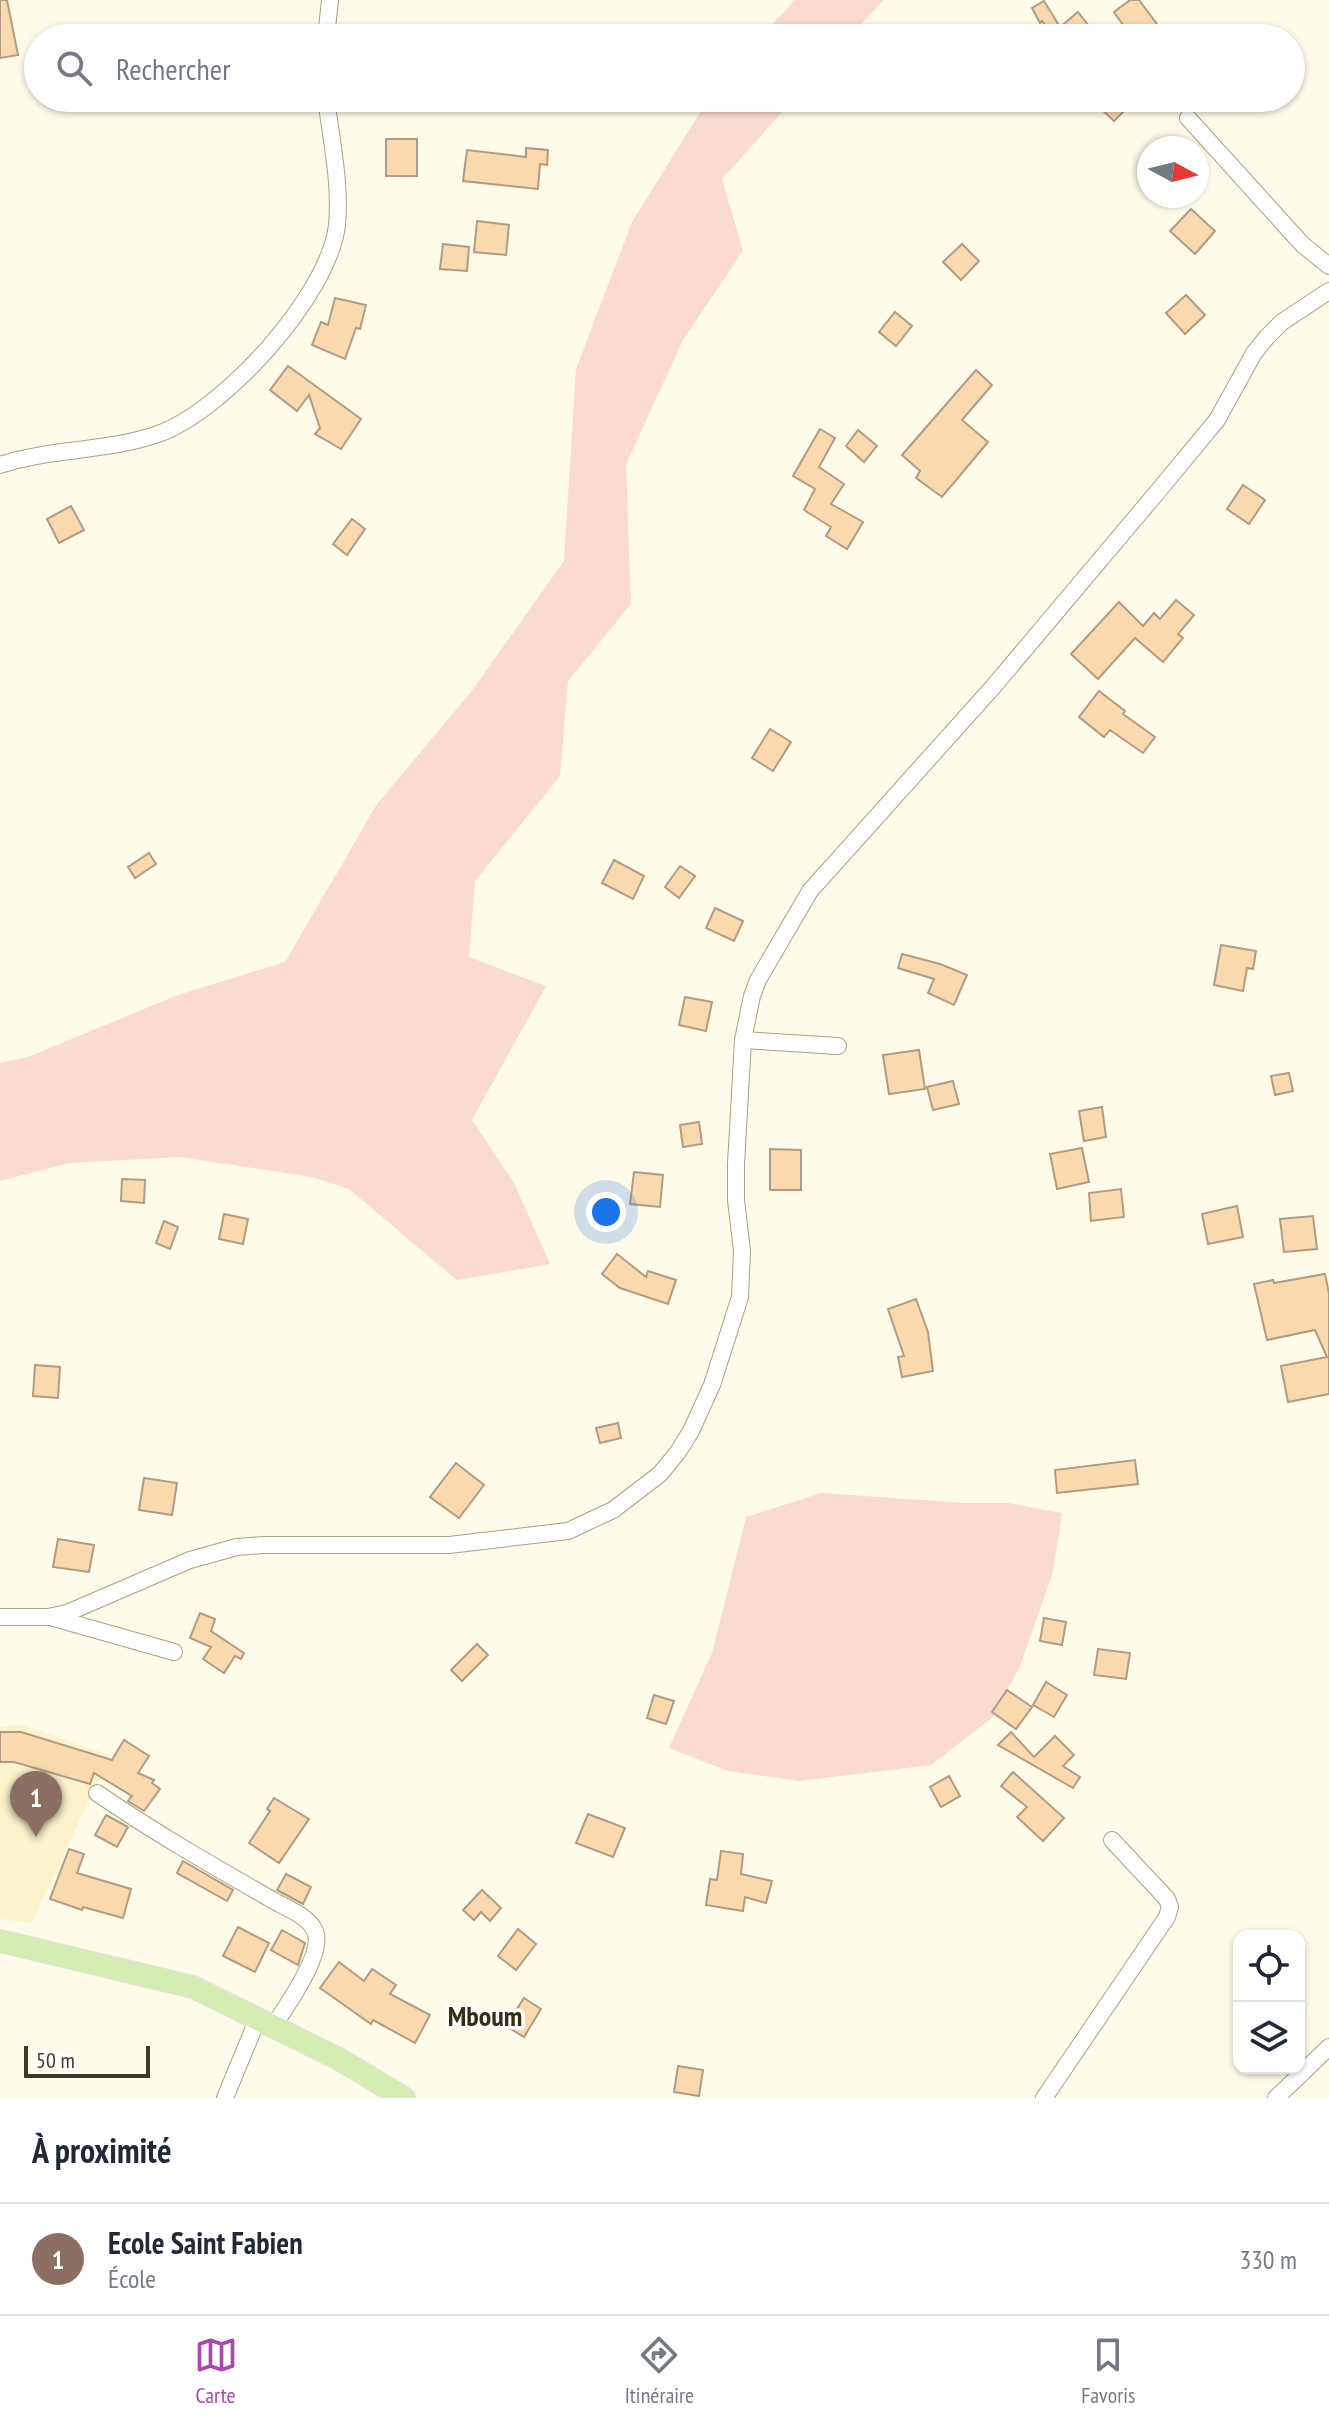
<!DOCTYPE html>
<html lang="fr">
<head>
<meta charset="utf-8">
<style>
  body { margin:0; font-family:"PT Sans Narrow",sans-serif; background:#f2f2f3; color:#1f2937 }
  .controls { position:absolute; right:24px; bottom:24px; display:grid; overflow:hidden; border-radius:16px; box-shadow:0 2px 6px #0004 }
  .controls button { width:72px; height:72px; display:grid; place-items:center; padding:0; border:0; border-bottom:2px solid #e0e1e3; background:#fff; color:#1f2937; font:40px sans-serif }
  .compass { position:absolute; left:1137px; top:136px; width:72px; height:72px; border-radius:50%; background:#fff; box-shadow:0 2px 6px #0004; rotate:97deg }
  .scale { position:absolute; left:24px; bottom:20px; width:126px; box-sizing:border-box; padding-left:8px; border:4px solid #3c3a2d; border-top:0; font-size:22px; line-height:28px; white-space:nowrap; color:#3c3a2d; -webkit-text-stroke:6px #fff; paint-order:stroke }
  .you { position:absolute; left:606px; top:1212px; width:28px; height:28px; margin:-20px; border:6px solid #fff; border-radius:50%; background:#1a73e8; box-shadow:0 0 0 12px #1a73e833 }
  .badge { display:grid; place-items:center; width:52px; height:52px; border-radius:50%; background:#aa48b0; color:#fff; font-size:26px; font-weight:700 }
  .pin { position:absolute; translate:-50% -66px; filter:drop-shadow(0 2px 4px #0008) }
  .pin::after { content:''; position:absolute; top:42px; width:28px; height:24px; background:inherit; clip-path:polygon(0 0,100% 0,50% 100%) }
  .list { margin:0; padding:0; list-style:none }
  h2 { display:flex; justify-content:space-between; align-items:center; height:104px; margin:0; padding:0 32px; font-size:34px }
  h2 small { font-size:26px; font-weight:400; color:#747a83 }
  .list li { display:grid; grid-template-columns:52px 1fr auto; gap:24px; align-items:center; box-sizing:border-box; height:112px; padding:0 32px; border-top:2px solid #e0e1e3 }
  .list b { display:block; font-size:30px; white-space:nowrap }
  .list p { margin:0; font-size:26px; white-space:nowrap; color:#747a83 }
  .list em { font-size:26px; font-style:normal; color:#747a83 }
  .icon { flex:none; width:44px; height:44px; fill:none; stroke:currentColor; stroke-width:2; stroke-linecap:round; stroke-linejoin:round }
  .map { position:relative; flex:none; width:1329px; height:2098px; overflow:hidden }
  .search { position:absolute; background:#fff; box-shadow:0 2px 6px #0004; left:24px; right:24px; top:24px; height:88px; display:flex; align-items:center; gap:20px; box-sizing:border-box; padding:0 28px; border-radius:44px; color:#747a83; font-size:30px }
  .sheet { height:216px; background:#fff }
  nav { display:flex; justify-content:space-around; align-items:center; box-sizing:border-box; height:112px; border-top:2px solid #e0e1e3; background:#fff; font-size:22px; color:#747a83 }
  nav a { display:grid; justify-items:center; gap:4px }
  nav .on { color:#aa48b0 }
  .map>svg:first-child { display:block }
  .built { fill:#faf3cb }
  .green { fill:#fadbcd }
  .building { fill:#fbd9af; stroke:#b19c83; stroke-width:2 }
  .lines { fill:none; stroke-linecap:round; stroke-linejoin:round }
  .minor-casing { stroke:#a7a284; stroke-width:18 }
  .major-casing { stroke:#e4e3e2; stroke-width:24 }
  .minor { stroke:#fff; stroke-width:16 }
  .major { stroke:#d5ecb2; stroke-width:22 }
  .labels { text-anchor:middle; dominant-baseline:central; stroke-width:7; stroke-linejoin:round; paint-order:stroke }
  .quarter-label { font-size:28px; font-weight:bold; fill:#332f14; stroke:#fff }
</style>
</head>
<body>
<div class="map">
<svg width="1329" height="2098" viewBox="0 0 1329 2098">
  <rect width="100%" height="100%" fill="#fefbe8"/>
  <path class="built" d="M22,1725L110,1755L32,1923L0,1919V1727Z"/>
  <g class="green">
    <path d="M795,0H884L848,38H760Z"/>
    <path d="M709,98H795L722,179L743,251L683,340L626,464L631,604L568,681L560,776L475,881L469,957L546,986L472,1120L514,1183L550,1264L457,1280L349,1189L312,1177L181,1157L69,1163L0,1181V1063L28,1057L178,995L285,962L377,804L471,692L564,561L576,369L632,222Z"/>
    <path d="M821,1493L964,1503H1008L1062,1513L1053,1572L1020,1666L993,1717L931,1765L799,1781L728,1771L669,1748L712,1653L746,1517Z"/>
  </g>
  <g class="building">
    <path d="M0,0H7L18,55L0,58Z"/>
    <path d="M1130,0H1139L1157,24L1138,38H1132L1114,12Z"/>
    <path d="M1044,1L1060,27L1078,12L1098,38H1045L1051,33L1042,21L1040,23L1032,8Z"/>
    <path d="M1104,98H1118L1127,108L1114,121L1097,105Z"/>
    <rect x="386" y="139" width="31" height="37"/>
    <path d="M526,148L548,150L547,165L540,164L538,189L463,181L467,150L526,157Z"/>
    <path d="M1191,209L1215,231L1195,254L1170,231Z"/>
    <path d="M477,221L509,225L506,255L474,252Z"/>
    <path d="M443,244L469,247L467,271L440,269Z"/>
    <path d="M962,244L979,261L961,280L943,262Z"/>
    <path d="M1186,295L1205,315L1185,334L1166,313Z"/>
    <path d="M335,298L366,305L360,329L356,328L345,359L312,345L321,322L328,325Z"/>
    <path d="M895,312L912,326L896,346L879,332Z"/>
    <path d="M288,366L361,419L341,449L315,434L320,428L309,395L297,411L270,390Z"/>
    <path d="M976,370L992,385L962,420L988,442L942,497L916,478L920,471L902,455Z"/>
    <path d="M820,429L835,438L819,467L844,484L831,504L863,522L847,549L826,536L831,527L804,510L815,489L793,476Z"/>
    <path d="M858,430L877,446L864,462L846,446Z"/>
    <path d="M1243,485L1265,500L1249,524L1227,509Z"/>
    <path d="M71,506L84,530L59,543L47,519Z"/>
    <path d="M352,519L365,529L347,555L333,544Z"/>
    <path d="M1176,600L1194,615L1178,634L1183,638L1163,662L1135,638L1098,679L1071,654L1119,602L1143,626L1154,613L1160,619Z"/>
    <path d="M1099,691L1125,711L1123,714L1155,737L1143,753L1110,730L1104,737L1079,717Z"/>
    <path d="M770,729L791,742L773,771L752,758Z"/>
    <path d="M149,853L156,864L135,878L128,867Z"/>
    <path d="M614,860L644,876L633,899L602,883Z"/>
    <path d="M680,866L695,876L679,898L665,887Z"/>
    <path d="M715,908L743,921L734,941L706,928Z"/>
    <path d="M1221,945L1256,951L1253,969L1247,968L1243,991L1214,985Z"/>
    <path d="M902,954L940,964L967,975L954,1005L928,993L934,979L898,968Z"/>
    <path d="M685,997L712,1002L706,1031L679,1025Z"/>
    <path d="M919,1050L925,1089L889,1094L883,1055Z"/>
    <path d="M1289,1073L1293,1091L1275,1095L1271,1076Z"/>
    <path d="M953,1081L959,1104L933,1110L927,1087Z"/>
    <path d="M1102,1107L1106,1137L1084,1141L1079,1111Z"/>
    <path d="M699,1122L702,1144L683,1147L680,1125Z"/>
    <path d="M1082,1148L1089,1182L1057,1189L1050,1154Z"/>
    <path d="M770,1149L801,1150V1190H770Z"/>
    <path d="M634,1172L663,1175L660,1207L630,1204Z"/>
    <path d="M122,1179L145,1180L144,1203L121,1201Z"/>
    <path d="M1121,1189L1124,1217L1091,1221L1089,1193Z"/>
    <path d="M1237,1206L1243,1237L1208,1244L1202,1214Z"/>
    <path d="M224,1214L248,1219L243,1244L219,1239Z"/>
    <path d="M1313,1216L1317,1249L1284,1252L1280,1219Z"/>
    <path d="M164,1221L178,1227L170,1249L156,1243Z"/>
    <path d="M617,1254L646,1277L648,1271L676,1280L668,1304L620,1288L602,1274Z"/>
    <path d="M1325,1274L1329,1293V1394L1288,1402L1281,1366L1327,1357L1315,1330L1267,1340L1254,1284L1273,1280L1274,1283Z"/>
    <path d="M916,1299L928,1332L933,1371L902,1377L898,1357L904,1356L888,1309Z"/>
    <path d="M35,1365L60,1367L58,1398L33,1396Z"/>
    <path d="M618,1423L621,1438L600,1443L596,1428Z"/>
    <path d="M1135,1460L1138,1484L1057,1493L1055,1470Z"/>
    <path d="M456,1463L484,1485L459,1518L430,1497Z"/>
    <path d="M144,1478L177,1483L172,1515L139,1510Z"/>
    <path d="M58,1539L94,1545L89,1572L53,1567Z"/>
    <path d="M200,1613L215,1619L211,1631L244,1653L241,1659L235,1656L224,1673L203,1659L211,1647L190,1638Z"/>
    <path d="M1044,1618L1066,1622L1062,1645L1040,1641Z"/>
    <path d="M477,1644L488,1655L462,1681L451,1670Z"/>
    <path d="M1098,1649L1130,1653L1126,1679L1094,1675Z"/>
    <path d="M1046,1682L1067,1695L1054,1717L1033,1705Z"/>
    <path d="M1007,1690L1032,1707L1016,1729L992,1712Z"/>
    <path d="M654,1695L674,1701L666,1724L647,1718Z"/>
    <path d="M0,1732H21L112,1760L124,1740L149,1756L138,1773L154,1780L152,1783L160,1789L144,1811L128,1801L132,1796L94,1773L90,1784L14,1762H0Z"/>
    <path d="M1011,1732L1034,1757L1055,1736L1074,1755L1063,1766L1080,1777L1073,1788L998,1745Z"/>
    <path d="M1013,1772L1064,1818L1043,1841L1017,1817L1027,1807L1001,1786Z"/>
    <path d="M949,1776L960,1796L941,1807L930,1787Z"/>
    <path d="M274,1798L309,1819L279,1863L249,1843L270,1811L267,1809Z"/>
    <path d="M588,1814L625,1828L613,1857L576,1843Z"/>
    <path d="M106,1815L128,1827L117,1847L95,1835Z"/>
    <path d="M69,1849L84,1854L77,1873L131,1889L123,1918L83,1907L82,1910L50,1899Z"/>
    <path d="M721,1851L743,1854L741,1874L772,1881L766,1903L745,1897L743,1911L706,1905L710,1879L717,1880Z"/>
    <path d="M183,1861L233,1890L227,1901L177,1873Z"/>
    <path d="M286,1874L311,1887L303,1904L277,1890Z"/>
    <path d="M482,1890L501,1908L490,1921L481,1912L474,1920L463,1910Z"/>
    <path d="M238,1927L269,1943L255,1972L223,1956Z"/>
    <path d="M518,1929L536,1944L516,1970L498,1956Z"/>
    <path d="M282,1930L305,1943L298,1965L271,1950Z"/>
    <path d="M339,1962L364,1981L372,1969L396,1985L390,1994L430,2015L415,2043L373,2020L371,2024L320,1988Z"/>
    <path d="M524,1998L541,2009L524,2037L506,2026Z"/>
    <path d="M678,2066L703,2070L699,2096L674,2092Z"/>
  </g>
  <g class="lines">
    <g class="minor-casing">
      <g id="minor">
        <path d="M326,38L330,0"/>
        <path d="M1188,118L1302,244L1329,266"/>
        <path d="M0,465C51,448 104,452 155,435C221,414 329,296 337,225C341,184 331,139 326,98"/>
        <path d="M743,1040L838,1046"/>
        <path d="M0,1617H48L67,1613L190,1560L237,1547L264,1545H449L568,1531L613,1510L660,1474L678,1452L691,1431L712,1385L740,1297L742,1251L736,1200V1164L743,1040L752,996L758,980L810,891L993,687L1159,490L1217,420L1254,353L1267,337L1282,322L1329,291"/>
        <path d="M54,1618L174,1652"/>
        <path d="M97,1793C155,1833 215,1867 276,1902C289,1909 309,1917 315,1931C325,1952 286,2007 274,2025"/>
        <path d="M225,2098L258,2018"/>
        <path d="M1044,2098L1167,1917L1170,1907L1167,1899L1112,1840"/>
        <path d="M1276,2098L1329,2047"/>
      </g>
    </g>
    <g class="major-casing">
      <path id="major" d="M0,1941L193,1987L339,2059L404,2098"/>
    </g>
    <use href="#minor" class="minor"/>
    <use href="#major" class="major"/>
  </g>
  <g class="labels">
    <g class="quarter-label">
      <text x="485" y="2015">Mboum</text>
    </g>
  </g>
</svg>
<div class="controls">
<button><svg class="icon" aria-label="locate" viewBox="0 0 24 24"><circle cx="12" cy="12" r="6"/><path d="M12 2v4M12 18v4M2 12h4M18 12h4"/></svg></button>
<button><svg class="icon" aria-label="layers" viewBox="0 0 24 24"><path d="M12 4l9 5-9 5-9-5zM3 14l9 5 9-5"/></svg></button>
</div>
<svg class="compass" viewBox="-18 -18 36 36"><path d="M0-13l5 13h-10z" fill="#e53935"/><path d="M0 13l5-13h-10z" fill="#747a83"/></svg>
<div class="scale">50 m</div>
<div class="you"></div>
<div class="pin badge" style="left:36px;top:1837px;background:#8d6e63">1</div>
<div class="search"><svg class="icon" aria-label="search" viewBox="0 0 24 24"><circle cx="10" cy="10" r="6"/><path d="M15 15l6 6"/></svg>Rechercher</div>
</div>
<section class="sheet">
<h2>À proximité<small></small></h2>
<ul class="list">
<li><span class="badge" style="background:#8d6e63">1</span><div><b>Ecole Saint Fabien</b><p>École</p></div><em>330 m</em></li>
</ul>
</section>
<nav>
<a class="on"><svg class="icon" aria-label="map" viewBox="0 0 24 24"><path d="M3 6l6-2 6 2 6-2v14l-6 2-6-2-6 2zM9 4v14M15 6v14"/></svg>Carte</a>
<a><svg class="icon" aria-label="directions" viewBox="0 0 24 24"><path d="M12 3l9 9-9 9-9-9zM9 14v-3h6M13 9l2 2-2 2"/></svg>Itinéraire</a>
<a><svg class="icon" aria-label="saved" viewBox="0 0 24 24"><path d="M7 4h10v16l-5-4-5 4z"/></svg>Favoris</a>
</nav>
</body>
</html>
